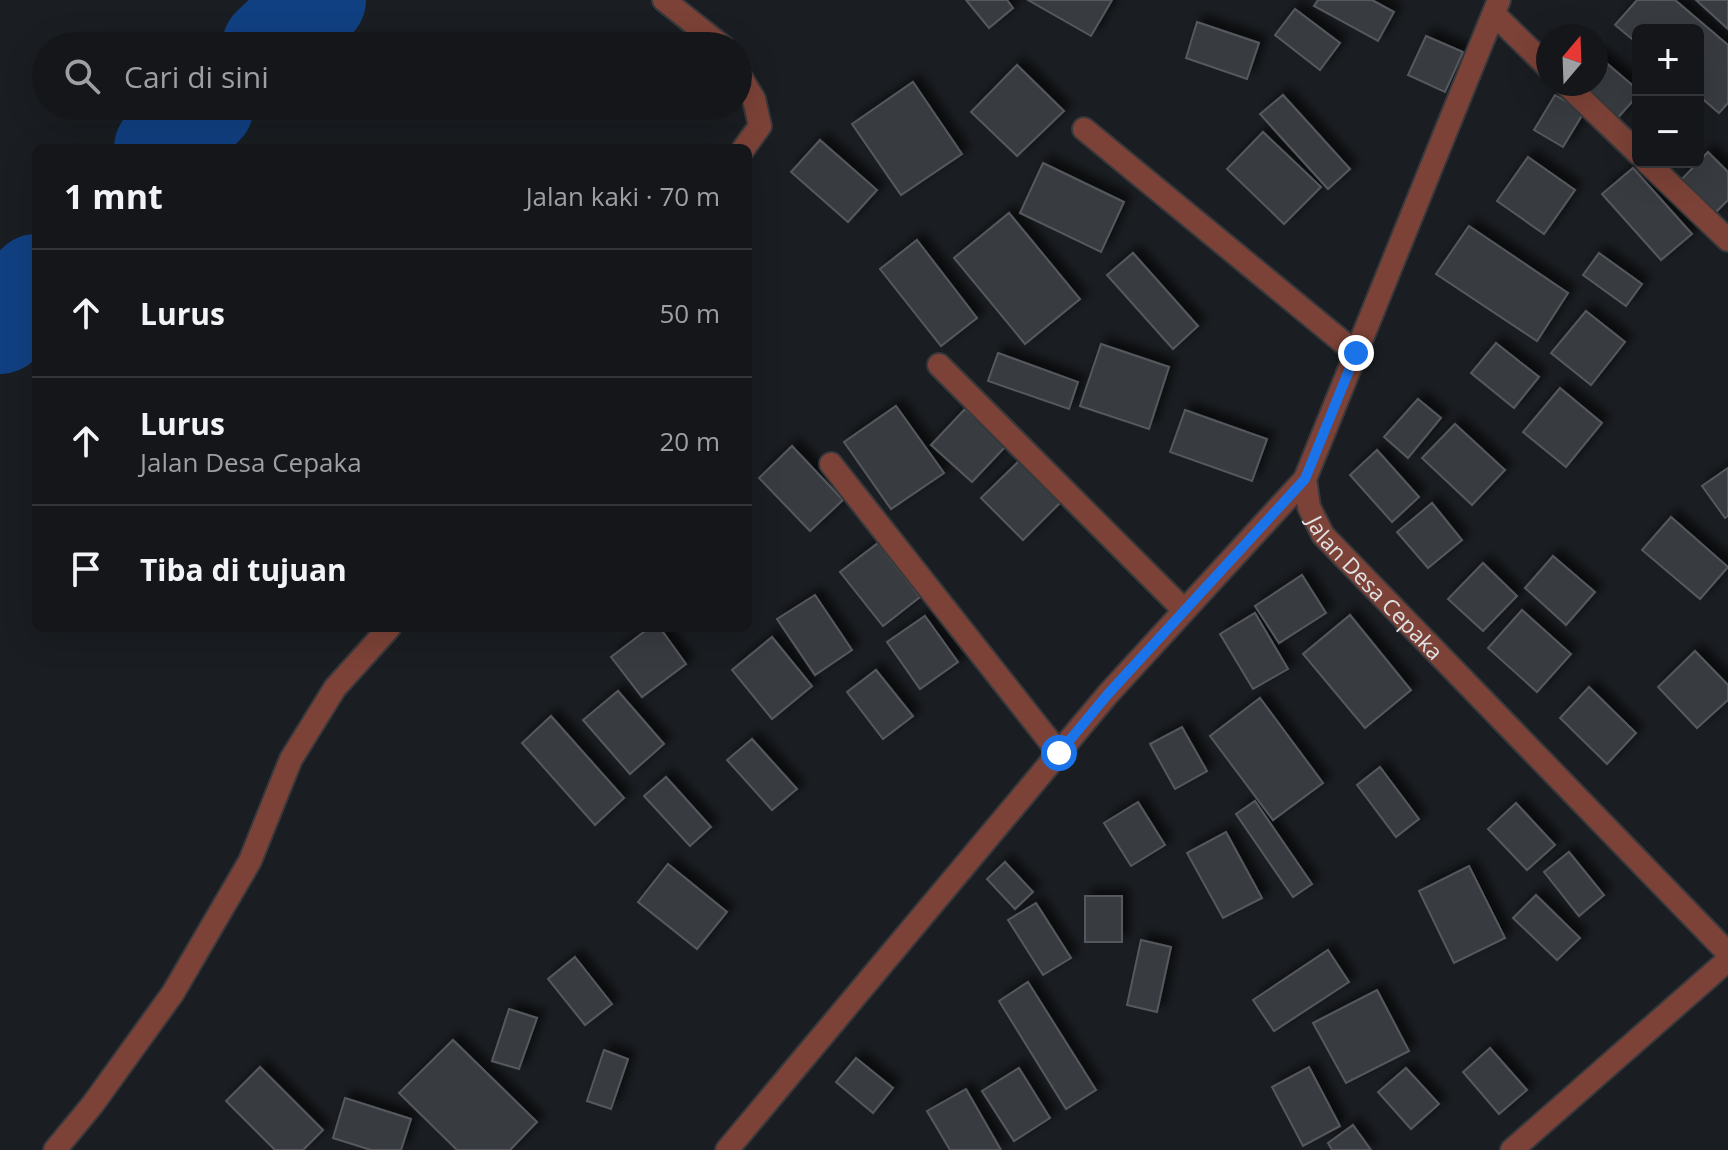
<!DOCTYPE html>
<html lang="id">
<head>
<meta charset="utf-8">
<style>
  body { margin:0; font-family:"Open Sans",sans-serif; background:#1d1f22; color:#f1f3f6 }
  .controls { position:absolute; right:24px; top:24px; display:grid; overflow:hidden; border-radius:12px; box-shadow:0 8px 32px #0002 }
  .controls button { width:72px; height:72px; display:grid; place-items:center; padding:0; border:0; border-bottom:2px solid #333538; background:#141619; color:#f1f3f6; font:40px sans-serif }
  .compass { position:absolute; left:1536px; top:24px; width:72px; height:72px; border-radius:50%; background:#141619; box-shadow:0 8px 32px #0002; rotate:19deg }
  .stop { position:absolute; width:24px; height:24px; margin:-18px; border:6px solid #1a73e8; border-radius:50%; background:#fff }
  .stop.end { background:#1a73e8; border-color:#fff; box-shadow:0 2px 8px #0008 }
  .list { margin:0; padding:0; list-style:none }
  h2 { display:flex; justify-content:space-between; align-items:center; height:104px; margin:0; padding:0 32px; font-size:34px }
  h2 small { font-size:26px; font-weight:400; color:#9d9fa2 }
  .list li { display:grid; grid-template-columns:52px 1fr auto; gap:24px; align-items:center; box-sizing:border-box; height:128px; padding:0 32px; border-top:2px solid #333538 }
  .list b { display:block; font-size:30px; white-space:nowrap }
  .list p { margin:0; font-size:26px; white-space:nowrap; color:#9d9fa2 }
  .list em { font-size:26px; font-style:normal; color:#9d9fa2 }
  .icon { flex:none; width:44px; height:44px; fill:none; stroke:currentColor; stroke-width:2; stroke-linecap:round; stroke-linejoin:round }
  .map { position:relative; flex:none; width:1728px; height:1150px; overflow:hidden }
  .search { position:absolute; background:#141619; box-shadow:0 8px 32px #0002; left:32px; top:32px; width:720px; height:88px; display:flex; align-items:center; gap:20px; box-sizing:border-box; padding:0 28px; border-radius:44px; color:#9d9fa2; font-size:30px }
  .panel { position:absolute; background:#141619; box-shadow:0 8px 32px #0002; left:32px; top:144px; width:720px; height:488px; border-radius:12px }
  .map>svg:first-child { display:block }
  .lines { fill:none; stroke-linecap:round; stroke-linejoin:round }
  .river { stroke:#114082; stroke-width:96 }
  .building { fill:#383b3f; stroke:#56595e; stroke-width:2; filter:url(#shadow) }
  .minor-casing { stroke:#36383c; stroke-width:26 }
  .tertiary-casing { stroke:#36383c; stroke-width:26 }
  .minor { stroke:#7c4237; stroke-width:22 }
  .tertiary { stroke:#7c4237; stroke-width:22 }
  .route { stroke:#1a73e8; stroke-width:10 }
  .labels { text-anchor:middle; dominant-baseline:central; stroke-width:6; stroke-linejoin:round; paint-order:stroke }
  .street-label { font-size:22px; fill:#dfe1e3; stroke:#111418 }
</style>
</head>
<body>
<div class="map">
<svg width="1728" height="1150" viewBox="0 0 1728 1150">
  <defs>
    <filter id="shadow"><feDropShadow dx="7" dy="-7" stdDeviation="4" flood-color="#0009"/></filter>
  </defs>
  <rect width="100%" height="100%" fill="#1a1d21"/>
  <g class="lines">
    <g class="river">
      <path d="M270,46L318,0"/>
      <path d="M162,148L206,106"/>
      <path d="M0,326L36,282"/>
    </g>
  </g>
  <g class="building">
    <path d="M966,0H1007L1013,8L989,28Z"/>
    <path d="M1028,0H1112L1091,36Z"/>
    <path d="M1318,0H1372L1394,12L1378,41L1314,6Z"/>
    <path d="M1637,0H1675L1728,45V103L1719,113L1698,95V30H1638V44L1615,25Z"/>
    <path d="M1696,0H1728V29Z"/>
    <path d="M1295,9L1340,43L1320,70L1275,35Z"/>
    <path d="M1197,22L1259,43L1247,79L1186,58Z"/>
    <path d="M1426,36L1463,52L1445,92L1408,75Z"/>
    <path d="M1596,54L1638,90V95L1615,121L1571,84H1596Z"/>
    <path d="M1017,65L1064,111L1017,156L971,112Z"/>
    <path d="M913,82L962,154L901,195L852,124Z"/>
    <path d="M1283,95L1350,169L1328,189L1260,114Z"/>
    <path d="M1555,95L1584,112L1563,147L1534,130Z"/>
    <path d="M1263,132L1321,187L1284,224L1227,169Z"/>
    <path d="M820,140L877,190L848,222L791,172Z"/>
    <path d="M1708,152L1728,172V200L1713,215L1680,181Z"/>
    <path d="M1528,157L1575,190L1544,234L1497,201Z"/>
    <path d="M1043,163L1124,202L1101,252L1020,213Z"/>
    <path d="M1633,168L1692,234L1661,260L1602,194Z"/>
    <path d="M1009,213L1080,299L1025,344L954,258Z"/>
    <path d="M1469,226L1568,293L1537,341L1436,274Z"/>
    <path d="M917,240L977,318L941,346L880,269Z"/>
    <path d="M1133,253L1198,326L1173,349L1107,275Z"/>
    <path d="M1599,253L1642,284L1626,306L1583,275Z"/>
    <path d="M1586,311L1625,342L1591,385L1551,353Z"/>
    <path d="M1496,343L1539,377L1514,408L1471,373Z"/>
    <path d="M1101,344L1169,367L1149,429L1080,406Z"/>
    <path d="M998,353L1078,382L1069,409L988,381Z"/>
    <path d="M1560,388L1602,423L1566,467L1523,432Z"/>
    <path d="M1418,399L1441,418L1408,458L1384,437Z"/>
    <path d="M896,406L944,473L891,509L844,442Z"/>
    <path d="M965,409L1006,446L972,482L931,445Z"/>
    <path d="M1185,410L1267,439L1252,481L1170,452Z"/>
    <path d="M1455,424L1505,470L1472,505L1422,458Z"/>
    <path d="M792,446L843,500L810,531L759,478Z"/>
    <path d="M1377,450L1419,497L1392,522L1350,475Z"/>
    <path d="M1019,461L1060,503L1023,540L981,498Z"/>
    <path d="M1728,468V516L1725,518L1702,486Z"/>
    <path d="M1432,503L1462,540L1428,568L1397,532Z"/>
    <path d="M1671,517L1728,567L1700,599L1642,550Z"/>
    <path d="M878,543L920,597L883,626L840,572Z"/>
    <path d="M1553,556L1595,592L1566,625L1525,588Z"/>
    <path d="M1483,563L1517,596L1483,631L1448,599Z"/>
    <path d="M1302,575L1326,613L1279,643L1255,606Z"/>
    <path d="M815,595L852,650L815,675L777,619Z"/>
    <path d="M1522,610L1571,654L1537,692L1488,648Z"/>
    <path d="M1255,613L1288,669L1253,689L1220,634Z"/>
    <path d="M1350,615L1411,690L1365,728L1303,654Z"/>
    <path d="M925,616L958,662L920,689L887,642Z"/>
    <path d="M649,628H660L686,664L642,697L611,657Z"/>
    <path d="M772,637L812,686L772,719L732,670Z"/>
    <path d="M1695,651L1728,685V700L1697,728L1658,687Z"/>
    <path d="M876,670L913,716L883,739L847,692Z"/>
    <path d="M1589,687L1636,733L1607,764L1560,718Z"/>
    <path d="M618,691L664,744L630,774L583,720Z"/>
    <path d="M1260,698L1323,783L1273,820L1210,736Z"/>
    <path d="M551,716L624,798L595,825L522,743Z"/>
    <path d="M1182,727L1207,771L1175,789L1150,744Z"/>
    <path d="M752,739L797,789L772,810L727,760Z"/>
    <path d="M1380,767L1419,819L1396,837L1357,785Z"/>
    <path d="M666,777L711,827L690,846L644,796Z"/>
    <path d="M1255,801L1312,884L1293,897L1236,814Z"/>
    <path d="M1138,802L1165,845L1131,866L1104,823Z"/>
    <path d="M1516,803L1555,845L1527,870L1488,829Z"/>
    <path d="M1226,832L1262,898L1223,918L1187,853Z"/>
    <path d="M1569,852L1604,895L1579,916L1544,872Z"/>
    <path d="M1005,862L1033,892L1015,909L987,879Z"/>
    <path d="M668,864L727,912L697,949L638,902Z"/>
    <path d="M1469,866L1505,938L1454,963L1419,891Z"/>
    <path d="M1536,895L1580,938L1557,960L1513,918Z"/>
    <rect x="1085" y="896" width="37" height="46"/>
    <path d="M1036,903L1071,958L1043,975L1008,920Z"/>
    <path d="M1141,940L1171,947L1157,1012L1127,1005Z"/>
    <path d="M1328,950L1349,982L1274,1031L1253,1000Z"/>
    <path d="M575,957L612,1004L585,1025L548,979Z"/>
    <path d="M1028,982L1096,1090L1066,1109L999,1001Z"/>
    <path d="M1377,990L1409,1051L1346,1083L1313,1023Z"/>
    <path d="M509,1009L537,1018L519,1069L492,1061Z"/>
    <path d="M453,1040L537,1122L510,1150H457L399,1093Z"/>
    <path d="M1490,1048L1527,1090L1499,1114L1463,1072Z"/>
    <path d="M604,1050L628,1059L611,1109L587,1101Z"/>
    <path d="M856,1058L893,1088L873,1113L836,1082Z"/>
    <path d="M260,1067L323,1130L303,1150H275L226,1101Z"/>
    <path d="M1309,1067L1340,1126L1303,1146L1272,1087Z"/>
    <path d="M1019,1068L1050,1118L1014,1141L982,1091Z"/>
    <path d="M1406,1068L1439,1104L1411,1129L1378,1092Z"/>
    <path d="M966,1089L1001,1150H950L927,1111Z"/>
    <path d="M345,1098L411,1119L401,1150H371L333,1138Z"/>
    <path d="M1353,1125L1371,1150H1332L1328,1143Z"/>
  </g>
  <g class="lines">
    <g class="minor-casing">
      <g id="minor">
        <path d="M664,0L722,46"/>
        <path d="M1494,14L1548,67"/>
        <path d="M738,73L754,99L760,126L744,148"/>
        <path d="M1566,84L1638,153"/>
        <path d="M1084,129L1356,353"/>
        <path d="M1647,162L1728,240"/>
        <path d="M939,365L1184,610"/>
        <path d="M831,464L1059,753"/>
        <path d="M55,1150L93,1104L173,993L250,861L291,759L335,688L389,628"/>
        <path d="M727,1150L1108,694L1305,479"/>
        <path d="M1512,1150L1728,960"/>
      </g>
    </g>
    <g class="tertiary-casing">
      <g id="tertiary">
        <path id="s1" d="M1499,0L1305,479L1309,507L1323,535L1728,953"/>
      </g>
    </g>
    <use href="#minor" class="minor"/>
    <use href="#tertiary" class="tertiary"/>
  </g>
  <g class="lines">
    <path class="route" d="M1059,753L1108,694L1305,479L1356,353"/>
  </g>
  <g class="labels">
    <g class="street-label">
      <text stroke="none"><textPath href="#s1" startOffset="650">Jalan Desa Cepaka</textPath></text>
    </g>
  </g>
</svg>
<div class="controls">
<button>+</button>
<button>−</button>
</div>
<svg class="compass" viewBox="-18 -18 36 36"><path d="M0-13l5 13h-10z" fill="#e53935"/><path d="M0 13l5-13h-10z" fill="#9d9fa2"/></svg>
<div class="stop" style="left:1059px;top:753px"></div>
<div class="stop end" style="left:1356px;top:353px"></div>
<div class="search"><svg class="icon" aria-label="search" viewBox="0 0 24 24"><circle cx="10" cy="10" r="6"/><path d="M15 15l6 6"/></svg>Cari di sini</div>
<section class="panel">
<h2>1 mnt<small>Jalan kaki · 70 m</small></h2>
<ul class="list">
<li><svg class="icon" aria-label="ahead" viewBox="0 0 24 24"><path d="M12 20V5M6 11l6-6 6 6"/></svg><div><b>Lurus</b></div><em>50 m</em></li>
<li><svg class="icon" aria-label="ahead" viewBox="0 0 24 24"><path d="M12 20V5M6 11l6-6 6 6"/></svg><div><b>Lurus</b><p>Jalan Desa Cepaka</p></div><em>20 m</em></li>
<li><svg class="icon" aria-label="arrive" viewBox="0 0 24 24"><path d="M6 21V4h12l-3 4 3 4H6"/></svg><div><b>Tiba di tujuan</b></div></li>
</ul>
</section>
</div>
</body>
</html>
